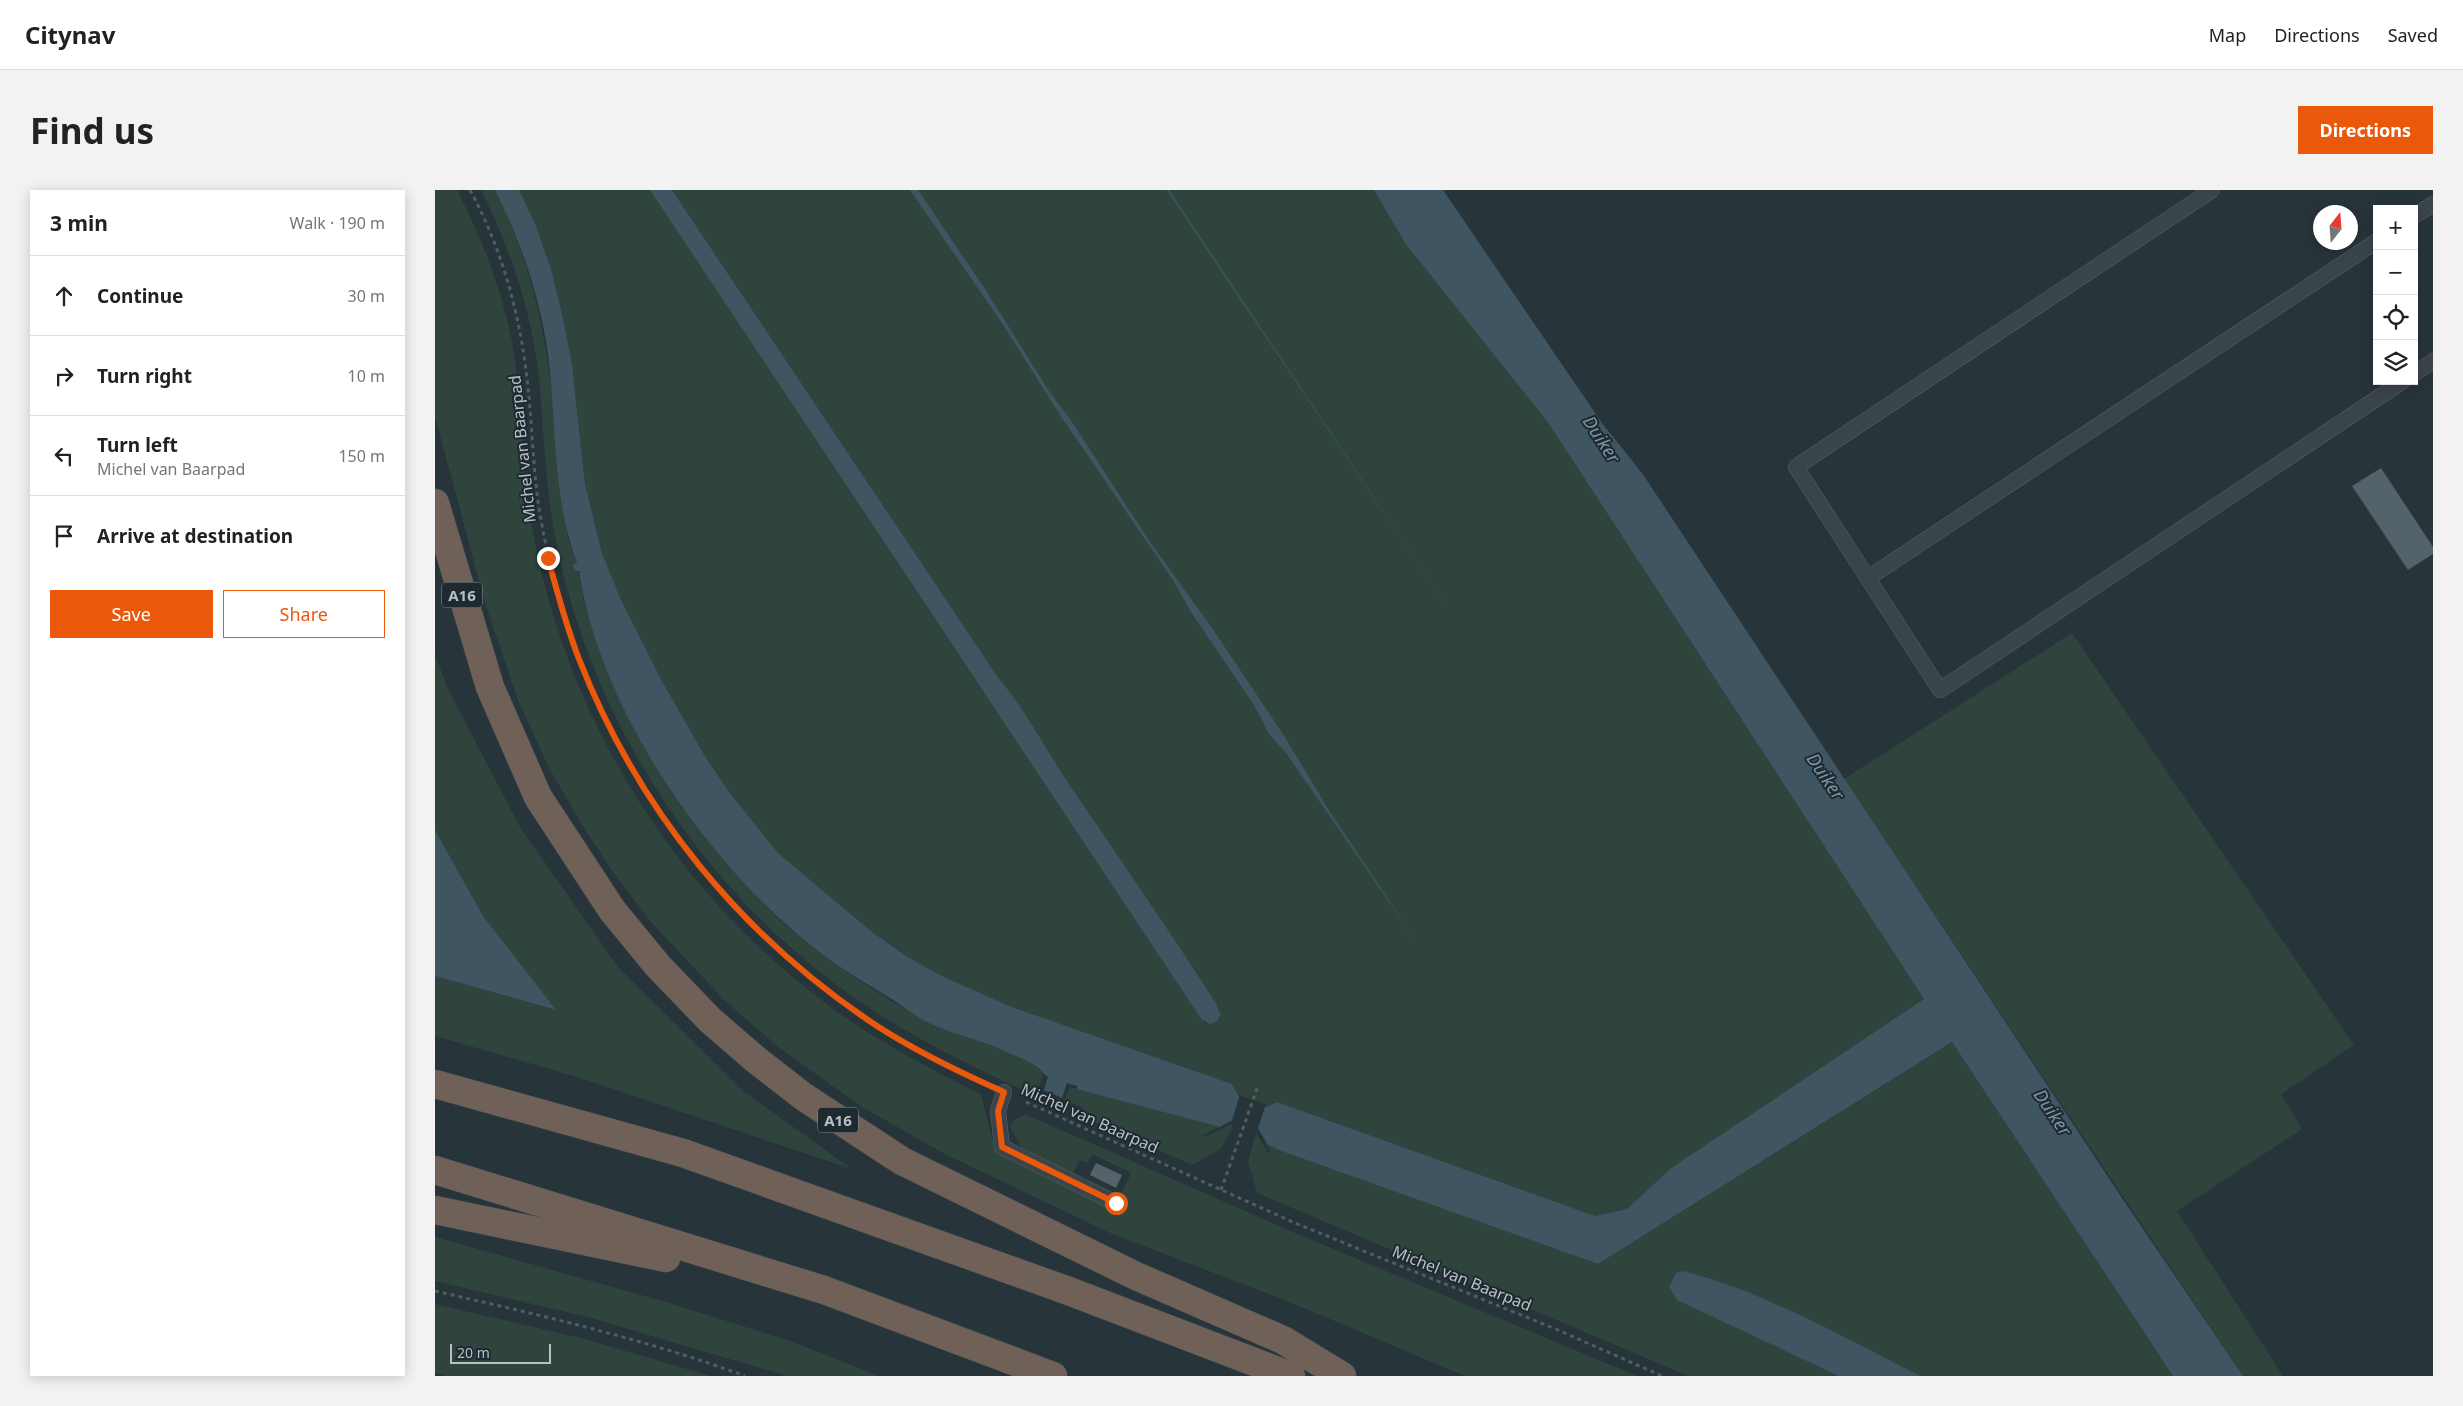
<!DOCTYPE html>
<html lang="en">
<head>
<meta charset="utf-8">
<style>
  body { margin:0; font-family:"Noto Sans",sans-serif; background:#f2f2f2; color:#222 }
  .controls { position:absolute; right:15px; top:15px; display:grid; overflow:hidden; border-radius:0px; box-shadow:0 2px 12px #0003 }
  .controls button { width:45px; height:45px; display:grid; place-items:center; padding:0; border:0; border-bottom:1px solid #e0e0e0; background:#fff; color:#222; font:25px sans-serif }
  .compass { position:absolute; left:1878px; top:15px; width:45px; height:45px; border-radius:50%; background:#fff; box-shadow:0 2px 12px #0003; rotate:17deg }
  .scale { position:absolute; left:15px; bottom:12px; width:101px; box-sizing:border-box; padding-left:5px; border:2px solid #b6c0c6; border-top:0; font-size:14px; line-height:18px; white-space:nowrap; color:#b6c0c6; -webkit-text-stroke:4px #1f2a30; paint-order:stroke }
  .stop { position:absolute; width:15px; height:15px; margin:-11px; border:4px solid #ea580c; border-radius:50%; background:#fff }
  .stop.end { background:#ea580c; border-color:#fff; box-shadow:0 1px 5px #0008 }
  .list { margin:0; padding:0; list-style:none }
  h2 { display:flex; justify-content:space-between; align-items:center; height:65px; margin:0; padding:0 20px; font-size:21px }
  h2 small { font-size:16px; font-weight:400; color:#767676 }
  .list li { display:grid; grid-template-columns:32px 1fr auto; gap:15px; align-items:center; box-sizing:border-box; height:80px; padding:0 20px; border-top:1px solid #e0e0e0 }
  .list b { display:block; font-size:19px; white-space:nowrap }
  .list p { margin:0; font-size:16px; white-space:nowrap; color:#767676 }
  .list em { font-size:16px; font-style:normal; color:#767676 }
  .actions { display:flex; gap:10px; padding:15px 20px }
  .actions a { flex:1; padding:11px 0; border:1px solid #ea580c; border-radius:0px; text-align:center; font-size:18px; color:#ea580c }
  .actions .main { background:#ea580c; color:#fff }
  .icon { flex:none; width:28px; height:28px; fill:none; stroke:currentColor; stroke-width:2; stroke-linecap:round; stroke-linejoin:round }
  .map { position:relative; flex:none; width:1998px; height:1186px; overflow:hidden; border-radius:0px }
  header { display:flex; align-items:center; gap:30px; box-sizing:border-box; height:70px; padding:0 25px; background:#fff; border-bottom:1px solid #e0e0e0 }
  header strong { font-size:24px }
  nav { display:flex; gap:28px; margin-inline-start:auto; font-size:18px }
  .intro { display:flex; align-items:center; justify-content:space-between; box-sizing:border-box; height:120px; padding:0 30px }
  h1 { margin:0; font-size:35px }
  .button { padding:12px 22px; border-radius:0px; background:#ea580c; color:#fff; font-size:18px; font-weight:700 }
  main { display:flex; gap:30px; padding:0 30px }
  aside { flex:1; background:#fff; border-radius:0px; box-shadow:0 2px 12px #0003 }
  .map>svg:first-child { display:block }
  .green { fill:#30443e }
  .water { fill:#3f5561 }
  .pier { fill:#27343a }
  .building { fill:#54636a }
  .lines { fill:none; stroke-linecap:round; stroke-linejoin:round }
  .service-casing { stroke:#586369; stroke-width:16 }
  .motorway-casing { stroke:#455056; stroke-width:29 }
  .path { stroke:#4e5f5d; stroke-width:3; stroke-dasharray:4 4; stroke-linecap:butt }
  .service { stroke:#3a454b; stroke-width:15 }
  .motorway { stroke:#706158; stroke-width:28 }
  .route { stroke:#ea580c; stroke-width:6 }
  .labels { text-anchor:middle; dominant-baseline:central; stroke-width:4; stroke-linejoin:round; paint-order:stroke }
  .shield { fill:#1f2a30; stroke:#899399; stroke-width:1 }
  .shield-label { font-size:15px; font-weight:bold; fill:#b6c0c6 }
  .street-label { font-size:16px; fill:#b6c0c6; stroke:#1f2a30 }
  .water-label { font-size:18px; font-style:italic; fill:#7b96a5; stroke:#1f2a30 }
</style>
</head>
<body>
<header>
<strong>Citynav</strong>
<nav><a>Map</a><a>Directions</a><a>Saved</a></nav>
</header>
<div class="intro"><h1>Find us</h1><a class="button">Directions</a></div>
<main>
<aside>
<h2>3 min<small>Walk · 190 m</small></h2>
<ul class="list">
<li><svg class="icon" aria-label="ahead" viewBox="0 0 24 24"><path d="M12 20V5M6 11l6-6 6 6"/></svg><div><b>Continue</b></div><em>30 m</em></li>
<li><svg class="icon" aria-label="right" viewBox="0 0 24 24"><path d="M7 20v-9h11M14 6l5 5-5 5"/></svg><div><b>Turn right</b></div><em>10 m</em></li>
<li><svg class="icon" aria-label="left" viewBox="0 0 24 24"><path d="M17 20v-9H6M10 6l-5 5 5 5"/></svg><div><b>Turn left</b><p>Michel van Baarpad</p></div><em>150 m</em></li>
<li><svg class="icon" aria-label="arrive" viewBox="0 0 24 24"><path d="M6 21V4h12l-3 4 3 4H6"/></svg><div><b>Arrive at destination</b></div></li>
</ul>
<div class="actions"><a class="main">Save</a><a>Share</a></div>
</aside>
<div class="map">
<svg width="1998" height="1186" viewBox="0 0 1998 1186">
  <rect width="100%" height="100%" fill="#27343a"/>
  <g class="green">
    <path d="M0,0H22C51,56 73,115 81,178C88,231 87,284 97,337C130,524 236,697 389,812C438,849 491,877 546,904L561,963L684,1023L691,1009L685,1006L696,983L657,964L652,973L645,970L638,983L587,958L575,937L578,931L590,924L860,1043L1202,1186H1030L852,1111L675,1043L512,965L427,917L346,859L290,811L217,733L180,685L149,638L114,578L83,510L50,413L0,226Z"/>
    <path d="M46,0H60C117,109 119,230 133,349L142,373L138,374C146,384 145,394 148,406C153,427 160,450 169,471C201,549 246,625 304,687C320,703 335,722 352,736C394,772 443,804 492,832C521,848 588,858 608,884L601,906C549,882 498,858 450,828C281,723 157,541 120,346C109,288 109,230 102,172C93,111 73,54 46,0Z"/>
    <path d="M84,0H215L770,833L785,828V821L781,813C734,740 685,669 636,597C611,560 591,520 562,486L237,0H939L970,53L1114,234L1489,809L1236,978L1192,1019L1160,1026L842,912L832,917L805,908L797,894L577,817L507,786L471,766L437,742L343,663L295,603L271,568L227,491L186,411L167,363L150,294L137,174L129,133L117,82L100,33Z"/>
    <path d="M1637,443L1919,855L1846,904L1867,939L1742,1021L1848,1186H1808L1409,589Z"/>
    <path d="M0,465L13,499L85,637L183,777L308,901L417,979L142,887L0,846V786L120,820L48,726L0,640Z"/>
    <path d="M1517,852L1738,1186H1486L1367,1127L1348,1158L1404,1186H1253L822,1003L813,972L821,943L833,963L836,962L832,954L1163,1074Z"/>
    <path d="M635,897L673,906L785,937L768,945L770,947L796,934L798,937L786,958L757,975L644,925L648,918L630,910Z"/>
    <path d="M0,1047L231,1112L358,1152L444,1186H352L153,1127L0,1091Z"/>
    <path d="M0,1114L146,1148L276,1186H10L0,1183Z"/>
  </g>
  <g class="water">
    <path d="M60,0H84L100,33L117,82L129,133L137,174L150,294L167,363L186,410L227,491L271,568L295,603L343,663L437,742L471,766L507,786L577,817L797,894L805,908L832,917L842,912L1160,1026L1192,1019L1236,978L1489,809L1114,234L970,53L939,0H1008L1167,233L1207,283L1687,1008L1808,1186H1738L1517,852L1163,1074L844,960L832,954L823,938L798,930L785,937L642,899V896L632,893L627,908L609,900L613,887C608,884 607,881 602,877C592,870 576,864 565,859C542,849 516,844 494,833C480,827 468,816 455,808C436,796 416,785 398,772C281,689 165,524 144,381H140L138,374L142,373C119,312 121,245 115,181C109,119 88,55 60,0Z"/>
    <path d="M215,0H237L562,486C591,520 611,560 636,597C685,669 734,740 781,813L786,825L782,831L775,834L767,830Z"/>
    <path d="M475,0H483L550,99L614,201L635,229L715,352L777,438L848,544L895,622L984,755L851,563L834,544L819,515L756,422L738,390L627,228L567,133Z"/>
    <path d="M732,0H734L1027,439Z"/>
    <path d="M0,640L48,726L121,820L0,786Z"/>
    <path d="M1248,1081C1331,1102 1409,1148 1486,1186H1404L1242,1110L1234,1097L1241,1083Z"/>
  </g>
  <path class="pier" d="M798,891L806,906L831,914L822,941L831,956L822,940L798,933L784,939L796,934L805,904Z"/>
  <g class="building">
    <path d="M1946,278L1998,357V364L1973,380L1917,296Z"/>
    <path d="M661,973L687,985L681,998L655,985Z"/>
  </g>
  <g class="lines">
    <g class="service-casing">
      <g id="service">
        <path d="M1777,0L1361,277L1505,500L1968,191"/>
        <path d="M1979,26L1998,14"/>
        <path d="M1979,184L1998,171"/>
        <path d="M1433,388L1942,51"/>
        <path d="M569,902L563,921L567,957L681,1013"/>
      </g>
    </g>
    <g class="motorway-casing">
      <g id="motorway">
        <path d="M0,313L55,497L103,607L177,720L223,776L275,830L320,869L369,907L467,971L701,1086L848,1150L907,1186"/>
        <path d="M0,894L248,963L631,1100L856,1186"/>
        <path d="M0,980L389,1100L618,1186"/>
        <path d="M0,1020L231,1068"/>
      </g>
    </g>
    <g class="path">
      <path d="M35,0C68,60 86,129 93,197C97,235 98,274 103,311C141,571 311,784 547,892"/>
      <path d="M591,912L860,1033L1123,1140L1227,1186"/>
      <path d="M786,1000L823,896"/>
      <path d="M0,1101C105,1125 210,1149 310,1186"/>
    </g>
    <use href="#service" class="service"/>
    <use href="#motorway" class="motorway"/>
  </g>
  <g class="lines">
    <path class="route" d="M113,368C122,402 131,436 144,469C203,620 307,747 442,836C482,862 526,883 569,902L563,921L567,957L681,1013"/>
  </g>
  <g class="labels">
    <g class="shield">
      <rect x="7" y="392.5" width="40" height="25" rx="4"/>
      <rect x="383" y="917.5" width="40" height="25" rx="4"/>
    </g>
    <g class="shield-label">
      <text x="27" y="405">A16</text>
      <text x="403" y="930">A16</text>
    </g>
    <g class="street-label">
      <text transform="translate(87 259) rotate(-96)">Michel van Baarpad</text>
      <text transform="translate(655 928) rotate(24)">Michel van Baarpad</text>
      <text transform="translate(1027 1088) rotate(22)">Michel van Baarpad</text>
    </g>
    <g class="water-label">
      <text transform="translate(1167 249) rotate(57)">Duiker</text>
      <text transform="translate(1391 586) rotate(56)">Duiker</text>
      <text transform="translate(1618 922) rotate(56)">Duiker</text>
    </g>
  </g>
</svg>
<div class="controls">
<button>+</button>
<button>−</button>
<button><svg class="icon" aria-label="locate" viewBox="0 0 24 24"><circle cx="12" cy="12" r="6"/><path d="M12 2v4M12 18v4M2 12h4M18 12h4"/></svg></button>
<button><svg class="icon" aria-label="layers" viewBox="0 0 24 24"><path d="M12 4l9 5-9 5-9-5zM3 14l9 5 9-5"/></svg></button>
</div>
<svg class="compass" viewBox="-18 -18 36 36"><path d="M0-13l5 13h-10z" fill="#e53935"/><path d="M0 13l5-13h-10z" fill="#767676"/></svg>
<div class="scale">20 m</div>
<div class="stop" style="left:681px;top:1013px"></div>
<div class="stop end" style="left:113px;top:368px"></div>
</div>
</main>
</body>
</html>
